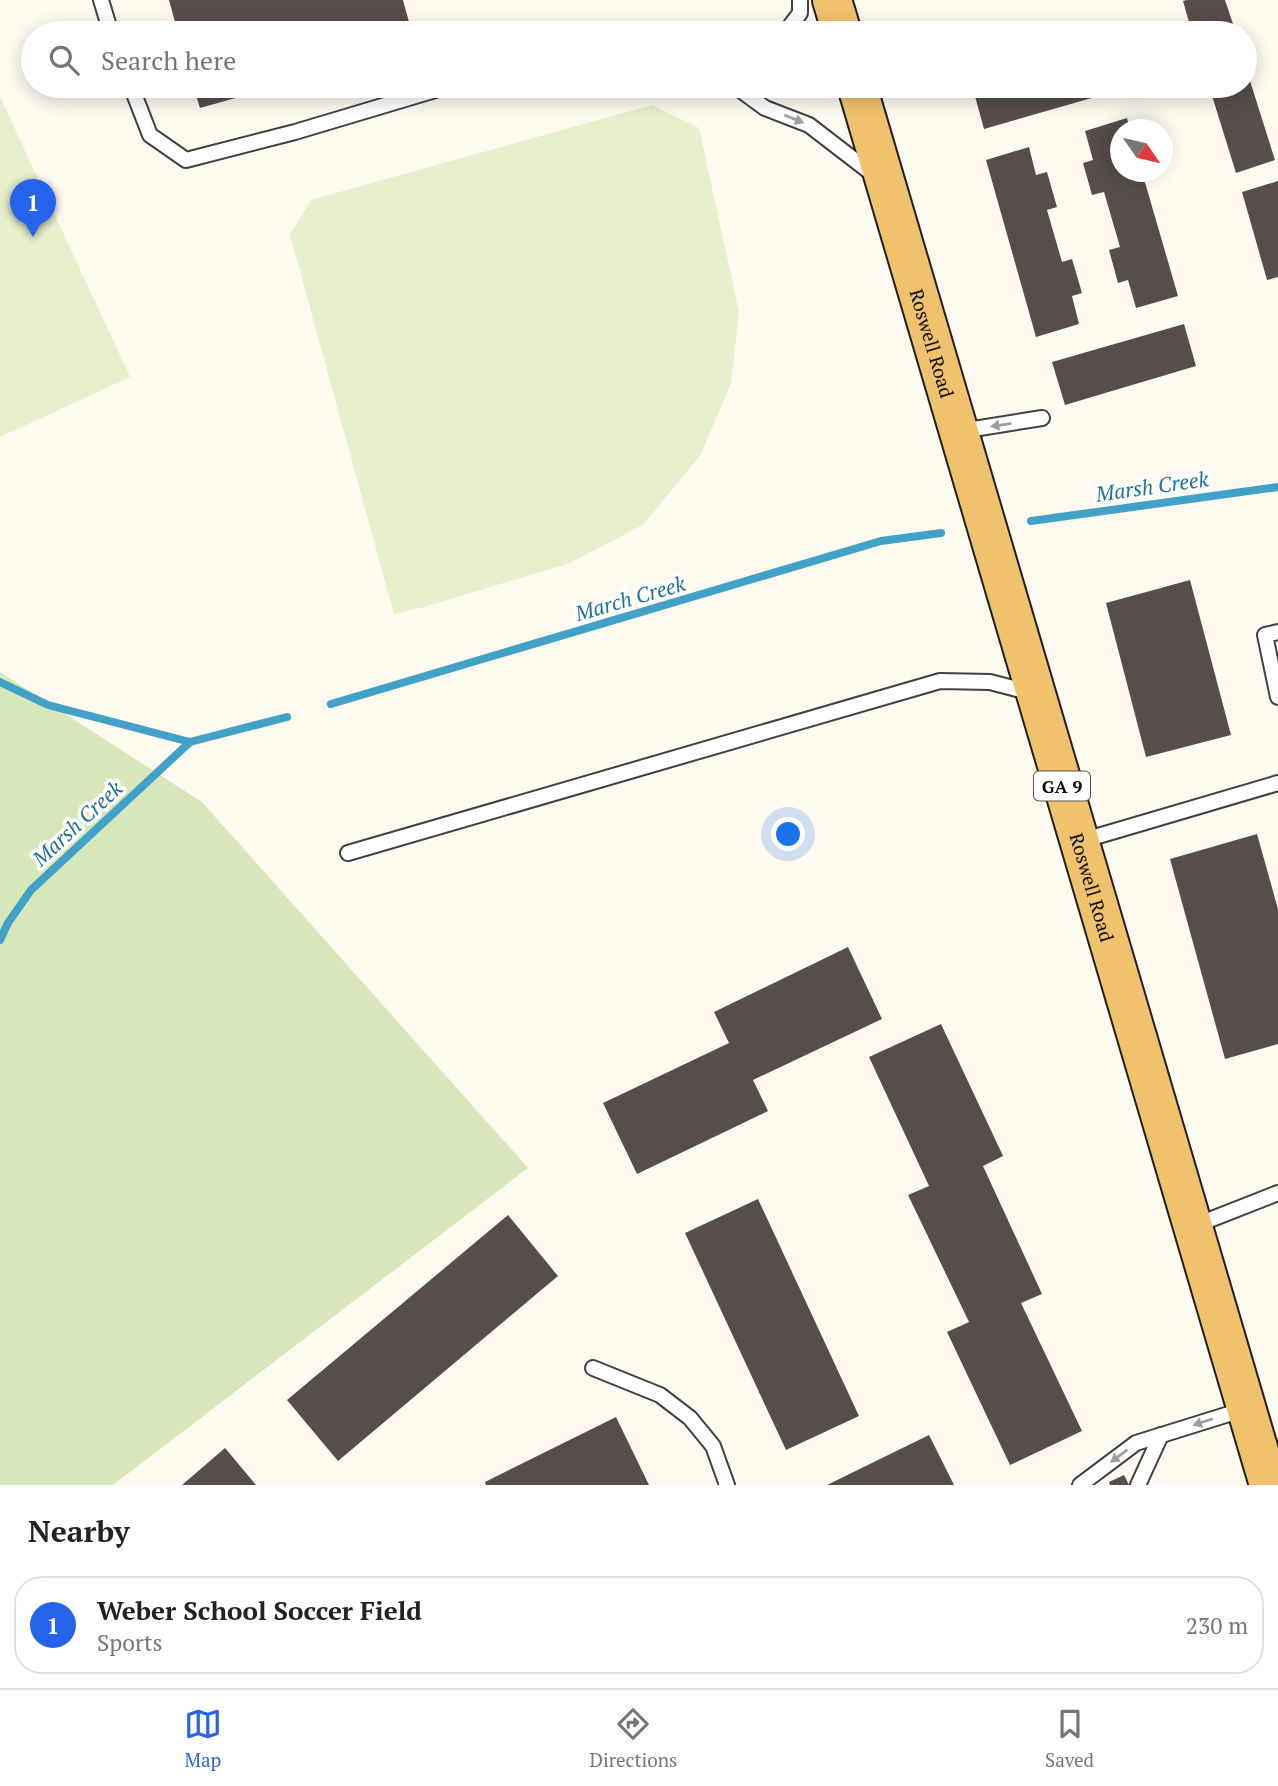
<!DOCTYPE html>
<html lang="en">
<head>
<meta charset="utf-8">
<style>
  body { margin:0; font-family:"PT Serif",serif; background:#f2f2f2; color:#222 }
  .compass { position:absolute; left:1110px; top:119px; width:63px; height:63px; border-radius:50%; background:#fff; box-shadow:0 4px 18px #0003; rotate:124deg }
  .you { position:absolute; left:789px; top:835px; width:24px; height:24px; margin:-18px; border:5px solid #fff; border-radius:50%; background:#1a73e8; box-shadow:0 0 0 10px #1a73e833 }
  .badge { display:grid; place-items:center; width:46px; height:46px; border-radius:50%; background:#2563eb; color:#fff; font-size:23px; font-weight:700 }
  .pin { position:absolute; translate:-50% -58px; filter:drop-shadow(0 2px 4px #0008) }
  .pin::after { content:''; position:absolute; top:37px; width:24px; height:21px; background:inherit; clip-path:polygon(0 0,100% 0,50% 100%) }
  .list { margin:0; padding:0; list-style:none }
  h2 { display:flex; justify-content:space-between; align-items:center; height:91px; margin:0; padding:0 28px; font-size:30px }
  h2 small { font-size:23px; font-weight:400; color:#767676 }
  .list li { display:grid; grid-template-columns:46px 1fr auto; gap:21px; align-items:center; box-sizing:border-box; height:98px; margin:0 14px 14px; padding:0 14px; border:2px solid #e0e0e0; border-radius:28px }
  .list b { display:block; font-size:26px; white-space:nowrap }
  .list p { margin:0; font-size:23px; white-space:nowrap; color:#767676 }
  .list em { font-size:23px; font-style:normal; color:#767676 }
  .icon { flex:none; width:38px; height:38px; fill:none; stroke:currentColor; stroke-width:2; stroke-linecap:round; stroke-linejoin:round }
  .map { position:relative; flex:none; width:1278px; height:1485px; overflow:hidden }
  .search { position:absolute; background:#fff; box-shadow:0 4px 18px #0003; left:21px; right:21px; top:21px; height:77px; display:flex; align-items:center; gap:18px; box-sizing:border-box; padding:0 24px; border-radius:38px; color:#767676; font-size:26px }
  .sheet { height:203px; background:#fff }
  nav { display:flex; justify-content:space-around; align-items:center; box-sizing:border-box; height:98px; border-top:2px solid #e0e0e0; background:#fff; font-size:19px; color:#767676 }
  nav a { display:grid; justify-items:center; gap:4px }
  nav .on { color:#2563eb }
  .map>svg:first-child { display:block }
  .green { fill:#d7e7bb }
  .pitch { fill:#e7efcd }
  .lines { fill:none; stroke-linecap:round; stroke-linejoin:round }
  .stream { stroke:#42a1c6; stroke-width:8 }
  .building { fill:#564e4b }
  .service-casing { stroke:#414141; stroke-width:18 }
  .primary-casing { stroke:#1f1f1f; stroke-width:42 }
  .service { stroke:#fff; stroke-width:14 }
  .primary { stroke:#f1c26d; stroke-width:38 }
  .oneway { fill:#9f9f9f }
  .labels { text-anchor:middle; dominant-baseline:central; stroke-width:7; stroke-linejoin:round; paint-order:stroke }
  .shield { fill:#fff; stroke:#565656; stroke-width:2 }
  .shield-label { font-size:18px; font-weight:bold; fill:#0e0e0e }
  .street-label { font-size:19px; fill:#0e0e0e; stroke:#fff }
  .water-label { font-size:21px; font-style:italic; fill:#1e729a; stroke:#fff }
</style>
</head>
<body>
<div class="map">
<svg width="1278" height="1485" viewBox="0 0 1278 1485">
  <rect width="100%" height="100%" fill="#fefaf0"/>
  <path class="green" d="M0,672L202,802L528,1168L113,1485H0Z"/>
  <g class="pitch">
    <path d="M0,97L130,377L0,437Z"/>
    <path d="M652,105L699,128L739,312L731,383L701,454L644,524L570,563L424,607L394,614L290,235L311,200Z"/>
  </g>
  <g class="lines">
    <g class="stream">
      <path d="M1031,521L1278,487"/>
      <path d="M0,682L48,705L190,742L287,717"/>
      <path d="M331,704L881,541L941,533"/>
      <path d="M0,940L8,923L31,890L190,742"/>
    </g>
  </g>
  <g class="building">
    <path d="M169,0H403L412,33H178Z"/>
    <path d="M1187,0H1225L1236,33H1192L1183,1Z"/>
    <path d="M1245,65L1275,160L1236,173L1209,86H1245Z"/>
    <path d="M193,86H275V87L200,108Z"/>
    <path d="M983,86H1114L1116,91L984,129L973,89Z"/>
    <path d="M1127,118L1130,130H1120V172H1142L1178,296L1136,308L1128,280L1118,283L1109,250L1120,247L1104,192L1092,195L1083,163L1093,160L1085,131Z"/>
    <path d="M1029,147L1036,175L1047,172L1057,207L1047,210L1062,262L1072,259L1082,293L1072,296L1079,324L1036,337L986,160Z"/>
    <path d="M1278,181V277L1267,280L1242,192Z"/>
    <path d="M1184,324L1196,366L1065,405L1052,362Z"/>
    <path d="M1190,580L1231,735L1146,757L1106,603Z"/>
    <path d="M1257,834L1278,909V1044L1225,1059L1170,859Z"/>
    <path d="M848,947L882,1019L753,1080L768,1111L637,1174L603,1103L729,1043L714,1012Z"/>
    <path d="M941,1024L1003,1156L983,1166L1042,1294L1021,1303L1082,1431L1010,1465L947,1332L969,1322L908,1195L929,1186L869,1057Z"/>
    <path d="M758,1199L859,1416L786,1450L685,1233Z"/>
    <path d="M508,1215L558,1276L338,1461L287,1400Z"/>
    <path d="M616,1417L649,1485H486L485,1482Z"/>
    <path d="M929,1435L954,1485H827Z"/>
    <path d="M225,1448L256,1485H182Z"/>
    <path d="M1124,1475L1129,1485H1110L1109,1482Z"/>
  </g>
  <g class="lines">
    <g class="service-casing">
      <g id="service">
        <path d="M101,0L111,33"/>
        <path d="M785,33L800,13V0"/>
        <path d="M131,86L150,135L186,160L295,132L449,86"/>
        <path d="M735,86L765,108L809,125L874,175"/>
        <path d="M755,86L765,89L785,86"/>
        <path d="M961,431L1042,418"/>
        <path d="M1278,632L1265,635L1278,697"/>
        <path d="M1081,841L1278,783"/>
        <path d="M348,853L940,681L990,682L1032,693"/>
        <path d="M1194,1226L1278,1193"/>
        <path d="M593,1368L660,1395L690,1418L713,1446L727,1485"/>
        <path d="M1080,1485L1136,1443L1245,1409"/>
        <path d="M1138,1485L1161,1435"/>
      </g>
    </g>
    <g class="primary-casing">
      <g id="primary">
        <path d="M832,0L842,33"/>
        <path id="s1" d="M857,86L1269,1485"/>
      </g>
    </g>
    <use href="#service" class="service"/>
    <use href="#primary" class="primary"/>
  </g>
  <defs><path id="oneway-solid" d="M-6-.8H1V-3.2L6.5 0L1 3.2V.8H-6Z" transform="scale(1.75)"/></defs>
  <g class="oneway">
    <use href="#oneway-solid" transform="translate(794 119) rotate(22)"/>
    <use href="#oneway-solid" transform="translate(1001 425) rotate(171)"/>
    <use href="#oneway-solid" transform="translate(1203 1422) rotate(162)"/>
    <use href="#oneway-solid" transform="translate(1119 1456) rotate(143)"/>
  </g>
  <g class="labels">
    <rect class="shield" x="1034" y="771.5" width="56" height="29" rx="5"/>
    <g class="shield-label">
      <text x="1062" y="786">GA 9</text>
    </g>
    <g class="street-label">
      <text stroke="none"><textPath href="#s1" startOffset="268">Roswell Road</textPath></text>
      <text stroke="none"><textPath href="#s1" startOffset="835">Roswell Road</textPath></text>
    </g>
    <g class="water-label">
      <text transform="translate(1152 486) rotate(-8)">Marsh Creek</text>
      <text transform="translate(630 598) rotate(-16)">March Creek</text>
      <text transform="translate(77 823) rotate(-43)">Marsh Creek</text>
    </g>
  </g>
</svg>
<svg class="compass" viewBox="-18 -18 36 36"><path d="M0-13l5 13h-10z" fill="#e53935"/><path d="M0 13l5-13h-10z" fill="#767676"/></svg>
<div class="you"></div>
<div class="pin badge" style="left:33px;top:237px">1</div>
<div class="search"><svg class="icon" aria-label="search" viewBox="0 0 24 24"><circle cx="10" cy="10" r="6"/><path d="M15 15l6 6"/></svg>Search here</div>
</div>
<section class="sheet">
<h2>Nearby<small></small></h2>
<ul class="list">
<li><span class="badge">1</span><div><b>Weber School Soccer Field</b><p>Sports</p></div><em>230 m</em></li>
</ul>
</section>
<nav>
<a class="on"><svg class="icon" aria-label="map" viewBox="0 0 24 24"><path d="M3 6l6-2 6 2 6-2v14l-6 2-6-2-6 2zM9 4v14M15 6v14"/></svg>Map</a>
<a><svg class="icon" aria-label="directions" viewBox="0 0 24 24"><path d="M12 3l9 9-9 9-9-9zM9 14v-3h6M13 9l2 2-2 2"/></svg>Directions</a>
<a><svg class="icon" aria-label="saved" viewBox="0 0 24 24"><path d="M7 4h10v16l-5-4-5 4z"/></svg>Saved</a>
</nav>
</body>
</html>
